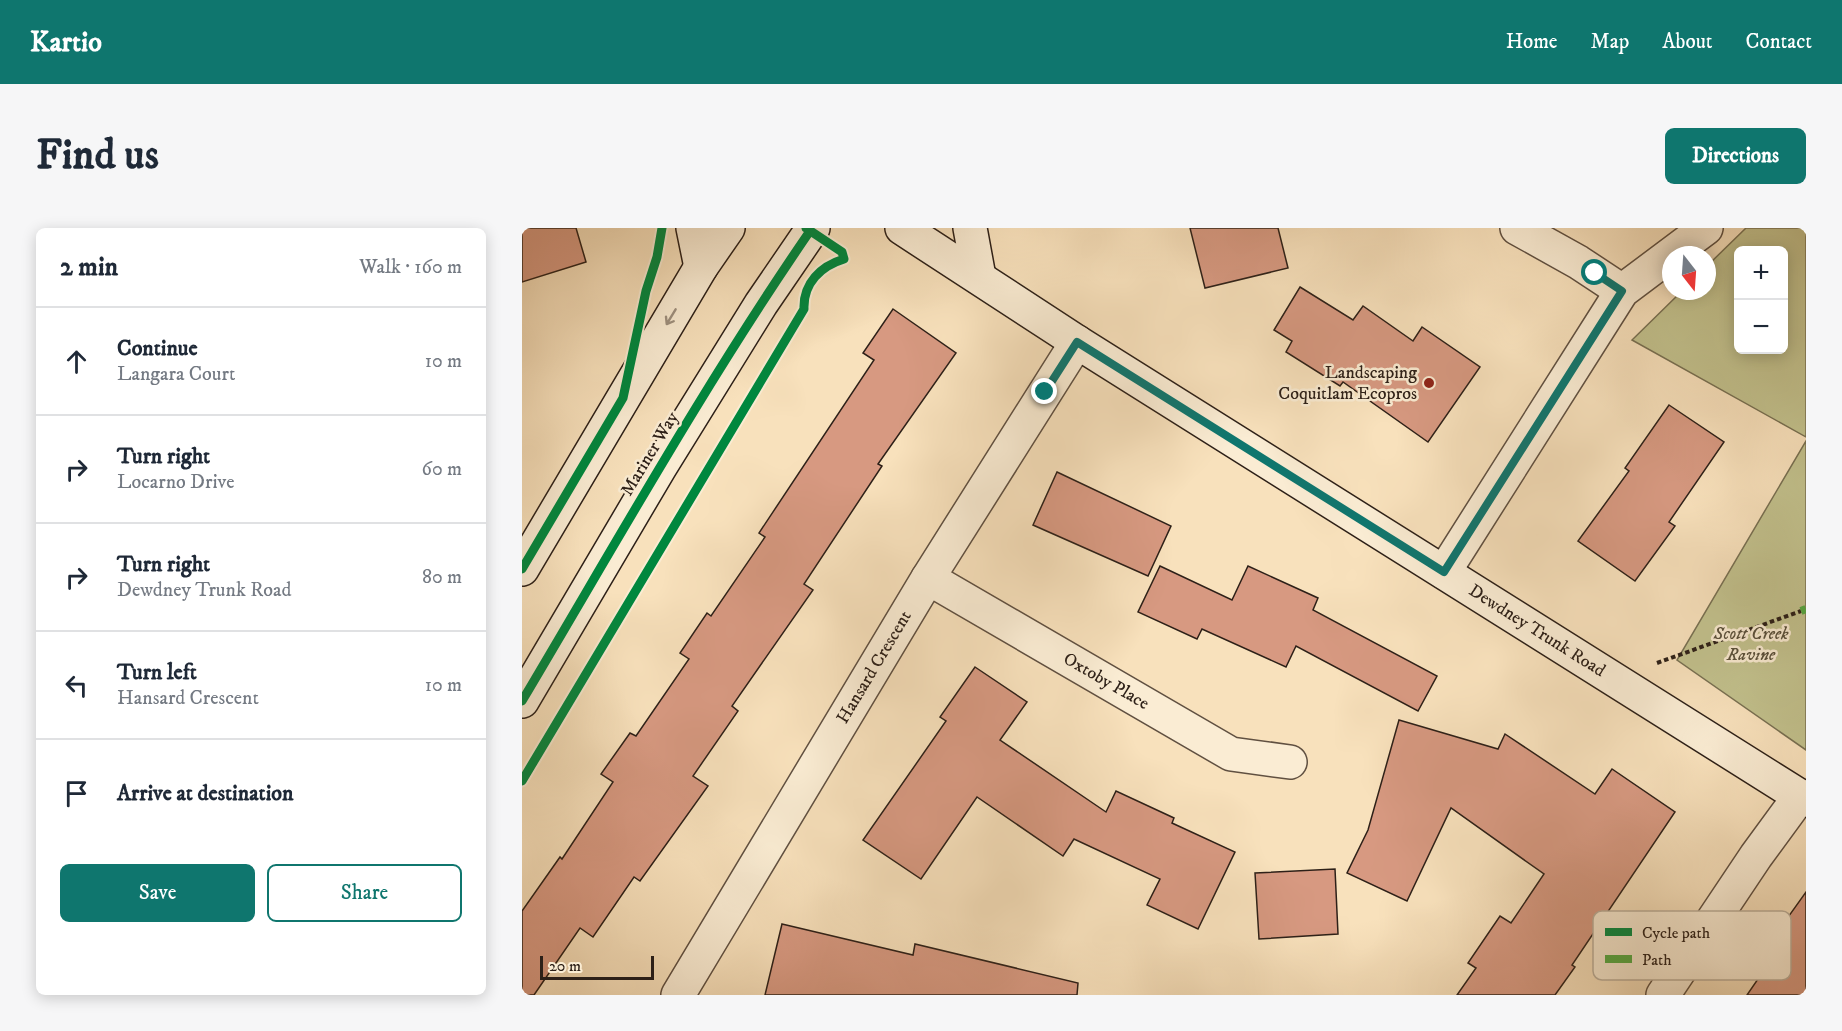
<!DOCTYPE html>
<html lang="en">
<head>
<meta charset="utf-8">
<style>
  body { margin:0; font-family:"IM FELL DW Pica",serif; background:#f6f6f7; color:#1f2937 }
  .controls { position:absolute; right:18px; top:18px; display:grid; overflow:hidden; border-radius:9px; box-shadow:0 3px 15px #0003 }
  .controls button { width:54px; height:54px; display:grid; place-items:center; padding:0; border:0; border-bottom:2px solid #e0e1e3; background:#fff; color:#1f2937; font:30px sans-serif }
  .compass { position:absolute; left:1140px; top:18px; width:54px; height:54px; border-radius:50%; background:#fff; box-shadow:0 3px 15px #0003; rotate:163deg }
  .scale { position:absolute; left:18px; bottom:15px; width:114px; box-sizing:border-box; padding-left:6px; border:3px solid #2d2018; border-top:0; font-size:16px; line-height:21px; white-space:nowrap; color:#2d2018; -webkit-text-stroke:4px #faecd3; paint-order:stroke }
  .stop { position:absolute; width:18px; height:18px; margin:-14px; border:4px solid #0f766e; border-radius:50%; background:#fff }
  .stop.end { background:#0f766e; border-color:#fff; box-shadow:0 2px 6px #0008 }
  .list { margin:0; padding:0; list-style:none }
  h2 { display:flex; justify-content:space-between; align-items:center; height:78px; margin:0; padding:0 24px; font-size:26px }
  h2 small { font-size:20px; font-weight:400; color:#747a83 }
  .list li { display:grid; grid-template-columns:39px 1fr auto; gap:18px; align-items:center; box-sizing:border-box; height:108px; padding:0 24px; border-top:2px solid #e0e1e3 }
  .list b { display:block; font-size:22px; white-space:nowrap }
  .list p { margin:0; font-size:20px; white-space:nowrap; color:#747a83 }
  .list em { font-size:20px; font-style:normal; color:#747a83 }
  .actions { display:flex; gap:12px; padding:18px 24px }
  .actions a { flex:1; padding:14px 0; border:2px solid #0f766e; border-radius:9px; text-align:center; font-size:21px; color:#0f766e }
  .actions .main { background:#0f766e; color:#fff }
  .icon { flex:none; width:33px; height:33px; fill:none; stroke:currentColor; stroke-width:2; stroke-linecap:round; stroke-linejoin:round }
  .map { position:relative; flex:none; width:1284px; height:767px; overflow:hidden; border-radius:9px }
  header { display:flex; align-items:center; gap:36px; box-sizing:border-box; height:84px; padding:0 30px; background:#0f766e; color:#fff }
  header strong { font-size:28px }
  nav { display:flex; gap:33px; margin-inline-start:auto; font-size:21px }
  .intro { display:flex; align-items:center; justify-content:space-between; box-sizing:border-box; height:144px; padding:0 36px }
  h1 { margin:0; font-size:42px }
  .button { padding:15px 27px; border-radius:9px; background:#0f766e; color:#fff; font-size:21px; font-weight:700 }
  main { display:flex; gap:36px; padding:0 36px }
  aside { flex:1; background:#fff; border-radius:9px; box-shadow:0 3px 15px #0003 }
  .map>svg:first-child { display:block }
  .green { fill:#c2c18d; stroke:#787052; stroke-width:1.5; fill-rule:evenodd }
  .building { fill:#d79981; stroke:#2d2018; stroke-width:1.5 }
  .lines { fill:none; stroke-linecap:round; stroke-linejoin:round }
  .street-casing { stroke:#605041; stroke-width:36 }
  .secondary-casing { stroke:#2d2018; stroke-width:36 }
  .path { stroke:#2d2018; stroke-width:4; stroke-dasharray:4.5 3; stroke-linecap:butt }
  .street { stroke:#faecd3; stroke-width:33 }
  .secondary { stroke:#faecd3; stroke-width:33 }
  .quiet { stroke:#54aa42; stroke-width:8; stroke-dasharray:15 8; stroke-linecap:butt }
  .cycleway-casing { stroke:#faecd3; stroke-width:13 }
  .cycleway { stroke:#00873e; stroke-width:9 }
  .oneway { stroke:#9e907f }
  .route { stroke:#0f766e; stroke-width:8 }
  .poi-dot { fill:#8f2418; stroke:#faecd3; stroke-width:2 }
  .labels { text-anchor:middle; dominant-baseline:central; stroke-width:5; stroke-linejoin:round; paint-order:stroke }
  .poi-label { font-size:18px; fill:#2d2018; stroke:#faecd3; text-anchor:end }
  .street-label { font-size:18px; fill:#2d2018; stroke:#faecd3 }
  .park-label { font-size:18px; font-style:italic; fill:#5a503b; stroke:#faecd3 }
  .key { fill:#faecd3; stroke:#bcaf9b; stroke-width:1.5 }
  .key-label { font-size:16px; fill:#2d2018 }
</style>
</head>
<body>
<header>
<strong>Kartio</strong>
<nav><a>Home</a><a>Map</a><a>About</a><a>Contact</a></nav>
</header>
<div class="intro"><h1>Find us</h1><a class="button">Directions</a></div>
<main>
<aside>
<h2>2 min<small>Walk · 160 m</small></h2>
<ul class="list">
<li><svg class="icon" aria-label="ahead" viewBox="0 0 24 24"><path d="M12 20V5M6 11l6-6 6 6"/></svg><div><b>Continue</b><p>Langara Court</p></div><em>10 m</em></li>
<li><svg class="icon" aria-label="right" viewBox="0 0 24 24"><path d="M7 20v-9h11M14 6l5 5-5 5"/></svg><div><b>Turn right</b><p>Locarno Drive</p></div><em>60 m</em></li>
<li><svg class="icon" aria-label="right" viewBox="0 0 24 24"><path d="M7 20v-9h11M14 6l5 5-5 5"/></svg><div><b>Turn right</b><p>Dewdney Trunk Road</p></div><em>80 m</em></li>
<li><svg class="icon" aria-label="left" viewBox="0 0 24 24"><path d="M17 20v-9H6M10 6l-5 5 5 5"/></svg><div><b>Turn left</b><p>Hansard Crescent</p></div><em>10 m</em></li>
<li><svg class="icon" aria-label="arrive" viewBox="0 0 24 24"><path d="M6 21V4h12l-3 4 3 4H6"/></svg><div><b>Arrive at destination</b></div></li>
</ul>
<div class="actions"><a class="main">Save</a><a>Share</a></div>
</aside>
<div class="map">
<svg width="1284" height="767" viewBox="0 0 1284 767">
  <rect width="100%" height="100%" fill="#f8e1bc"/>
  <filter id="stains"><feTurbulence type="fractalNoise" baseFrequency=".00333" numOctaves="4"/><feColorMatrix values="0 0 0 0 .2 0 0 0 0 .09 0 0 0 0 .02 0 0 0 .5 -.17"/></filter>
  <radialGradient id="worn" r=".72"><stop offset=".6" stop-color="#630" stop-opacity="0"/><stop offset="1" stop-color="#630" stop-opacity=".3"/></radialGradient>
  <g class="green">
    <path d="M1224,0H1284V209L1110,112L1160,63H1185V38ZM1216,22H1262V122H1216Z"/>
    <path d="M1284,213V522L1155,432Z"/>
  </g>
  <g class="building">
    <path d="M0,0H54L64,34L0,54Z"/>
    <path d="M668,0H756L766,40L683,60Z"/>
    <path d="M778,59L831,92L841,78L891,113L900,99L958,139L906,214L821,154L818,158L764,124L770,113L752,102Z"/>
    <path d="M371,81L434,125L356,236L360,238L282,356L291,362L210,478L216,483L171,548L186,558L118,653L112,649L71,709L58,700L12,767H0V683L38,629L40,631L91,554L79,546L108,505L114,508L167,431L158,425L185,385L189,388L243,309L237,305L352,132L341,125Z"/>
    <path d="M1147,177L1202,214L1147,294L1153,298L1113,353L1056,313L1107,243L1103,240Z"/>
    <path d="M535,244L649,298L626,348L511,297Z"/>
    <path d="M638,338L710,372L726,338L796,370L791,382L915,448L896,483L774,418L764,439L680,401L675,411L616,384Z"/>
    <path d="M453,439L505,474L478,512L584,584L594,563L652,590L650,595L713,624L676,701L625,677L638,651L552,611L541,628L455,569L399,651L341,612L424,493L418,489Z"/>
    <path d="M877,492L976,521L983,506L1073,566L1090,541L1153,584L1050,737L1053,739L1033,767H935L954,740L946,735L978,688L989,695L1022,646L929,580L885,673L825,645L846,602Z"/>
    <path d="M813,641L816,706L737,711L733,645Z"/>
    <path d="M1284,664V767H1225L1258,719L1249,713Z"/>
    <path d="M260,696L391,727L393,716L556,755L555,767H243Z"/>
  </g>
  <g class="lines">
    <g class="street-casing">
      <g id="street">
        <path d="M995,0L1056,34L1100,63"/>
        <path d="M922,344L1100,63L1184,0"/>
        <path id="s1" d="M406,350L709,526L768,534"/>
        <path id="s2" d="M156,767L406,350L555,114"/>
        <path d="M1141,767L1234,628L1278,568"/>
      </g>
    </g>
    <g class="secondary-casing">
      <g id="secondary">
        <path d="M171,0L179,39"/>
        <path id="s3" d="M380,0L555,114L1284,572"/>
        <path d="M448,0L457,49"/>
        <path d="M0,341L179,39L206,0"/>
        <path d="M0,473L138,239L239,76L291,0"/>
      </g>
    </g>
    <path class="path" d="M1135,435L1279,383"/>
    <use href="#street" class="street"/>
    <use href="#secondary" class="secondary"/>
    <path class="quiet" d="M1279,383L1284,381"/>
    <g class="cycleway-casing">
      <g id="cycleway">
        <path d="M0,341L101,170L124,63L135,29L140,0"/>
        <path d="M0,473C94,315 184,154 288,3"/>
        <path d="M0,553L282,81C281,55 299,38 322,31L320,24L284,0"/>
      </g>
    </g>
    <use href="#cycleway" class="cycleway"/>
  </g>
  <defs><path id="oneway-shaft" d="M-6 0H5M1.5-3L5.5 0L1.5 3" fill="none" stroke-width="1.6" stroke-linecap="round" stroke-linejoin="round" transform="scale(1.5)"/></defs>
  <use class="oneway" href="#oneway-shaft" transform="translate(149 89) rotate(121)"/>
  <g class="lines">
    <path class="route" d="M523,164L555,114L922,344L1100,63L1073,45"/>
  </g>
  <circle class="poi-dot" cx="907" cy="155" r="6"/>
  <g class="labels">
    <g class="poi-label">
      <text x="895" y="145">Landscaping<tspan x="895" dy="21">Coquitlam Ecopros</tspan></text>
    </g>
    <g class="street-label">
      <text transform="translate(128 226) rotate(-59)">Mariner Way</text>
      <text stroke="none"><textPath href="#s3" startOffset="752">Dewdney Trunk Road</textPath></text>
      <text stroke="none"><textPath href="#s2" startOffset="382">Hansard Crescent</textPath></text>
      <text stroke="none"><textPath href="#s1" startOffset="206">Oxtoby Place</textPath></text>
    </g>
    <g class="park-label">
      <text x="1229" y="406">Scott Creek<tspan x="1229" dy="21">Ravine</tspan></text>
    </g>
  </g>
  <rect x="1071" y="683" width="198" height="69" rx="9" class="key"/>
  <rect x="1083" y="700" width="27" height="8" fill="#00873e"/>
  <rect x="1083" y="727" width="27" height="8" fill="#54aa42"/>
  <g class="key-label">
    <text x="1120" y="710">Cycle path</text>
    <text x="1120" y="737">Path</text>
  </g>
  <rect width="100%" height="100%" filter="url(#stains)"/>
  <rect width="100%" height="100%" fill="url(#worn)"/>
</svg>
<div class="controls">
<button>+</button>
<button>−</button>
</div>
<svg class="compass" viewBox="-18 -18 36 36"><path d="M0-13l5 13h-10z" fill="#e53935"/><path d="M0 13l5-13h-10z" fill="#747a83"/></svg>
<div class="scale">20 m</div>
<div class="stop" style="left:1073px;top:45px"></div>
<div class="stop end" style="left:523px;top:164px"></div>
</div>
</main>
</body>
</html>
